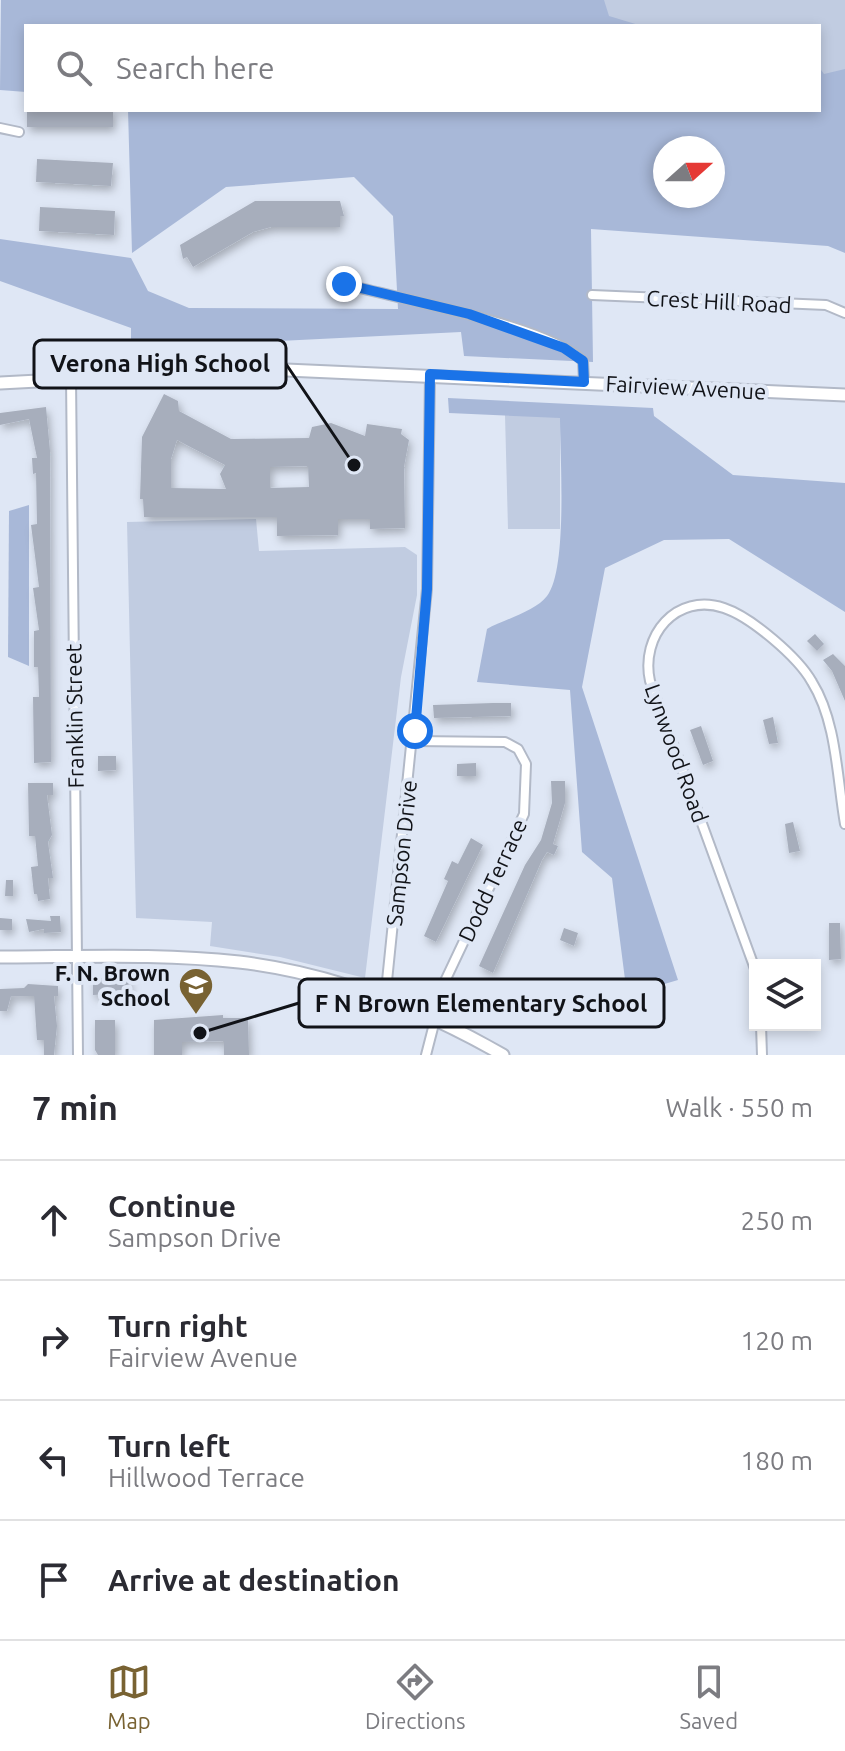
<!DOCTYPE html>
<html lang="en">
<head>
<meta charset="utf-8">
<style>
  body { margin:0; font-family:Ubuntu,sans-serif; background:#f7f7f7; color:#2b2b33 }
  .controls { position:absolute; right:24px; bottom:24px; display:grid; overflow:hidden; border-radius:0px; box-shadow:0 4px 12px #0003 }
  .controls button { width:72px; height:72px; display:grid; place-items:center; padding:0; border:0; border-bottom:2px solid #e1e1e2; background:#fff; color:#2b2b33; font:40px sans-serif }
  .compass { position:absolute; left:653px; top:136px; width:72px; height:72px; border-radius:50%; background:#fff; box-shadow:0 4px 12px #0003; rotate:69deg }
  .stop { position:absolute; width:24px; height:24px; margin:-18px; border:6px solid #1a73e8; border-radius:50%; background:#fff }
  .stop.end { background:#1a73e8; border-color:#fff; box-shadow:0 2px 8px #0008 }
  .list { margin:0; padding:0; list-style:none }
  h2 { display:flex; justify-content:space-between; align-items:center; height:104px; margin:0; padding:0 32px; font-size:34px }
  h2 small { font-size:26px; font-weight:400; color:#7c7c81 }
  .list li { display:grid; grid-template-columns:52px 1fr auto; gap:24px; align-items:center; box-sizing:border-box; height:120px; padding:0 32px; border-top:2px solid #e1e1e2 }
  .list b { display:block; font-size:30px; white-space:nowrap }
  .list p { margin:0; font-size:26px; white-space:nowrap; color:#7c7c81 }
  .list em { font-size:26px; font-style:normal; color:#7c7c81 }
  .icon { flex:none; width:44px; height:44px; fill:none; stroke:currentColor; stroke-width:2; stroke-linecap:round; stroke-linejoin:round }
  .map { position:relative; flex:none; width:845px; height:1055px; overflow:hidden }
  .search { position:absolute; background:#fff; box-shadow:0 4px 12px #0003; left:24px; right:24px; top:24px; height:88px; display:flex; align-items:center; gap:20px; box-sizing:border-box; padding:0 28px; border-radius:0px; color:#7c7c81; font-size:30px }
  .sheet { height:584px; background:#fff }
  nav { display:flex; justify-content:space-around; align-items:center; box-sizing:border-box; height:112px; border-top:2px solid #e1e1e2; background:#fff; font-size:22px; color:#7c7c81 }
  nav a { display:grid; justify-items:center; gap:4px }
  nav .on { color:#786232 }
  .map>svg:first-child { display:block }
  .green { fill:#c1cce1 }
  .forest { fill:#a8b8d8; fill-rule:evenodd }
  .building { fill:#a7aebc; fill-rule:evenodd; filter:url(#shadow) }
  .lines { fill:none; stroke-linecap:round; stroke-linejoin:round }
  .street-casing { stroke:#b2b9c7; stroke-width:12 }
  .secondary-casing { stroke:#b2b9c7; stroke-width:15 }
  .street { stroke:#fff; stroke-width:8 }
  .secondary { stroke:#fff; stroke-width:11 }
  .route { stroke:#1a73e8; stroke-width:10 }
  .labels { text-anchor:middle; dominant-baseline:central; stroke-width:8; stroke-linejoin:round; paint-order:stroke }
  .street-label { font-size:22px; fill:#111318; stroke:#dfe7f5 }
  .poi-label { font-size:22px; font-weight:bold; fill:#111318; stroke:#dfe7f5; text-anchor:end }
  .leader { fill:none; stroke:#111318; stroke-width:3 }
  .callout-dot { fill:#111318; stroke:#dfe7f5; stroke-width:3 }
  .callout { fill:#dfe7f5; stroke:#111318; stroke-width:3 }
  .callout-label { font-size:24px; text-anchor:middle; font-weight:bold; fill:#111318 }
</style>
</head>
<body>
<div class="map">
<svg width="845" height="1055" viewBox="0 0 845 1055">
  <defs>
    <filter id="shadow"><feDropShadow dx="2.5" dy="4.5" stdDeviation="4" flood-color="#0004"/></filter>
  </defs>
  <rect width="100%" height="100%" fill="#dfe7f5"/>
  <g class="green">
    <path d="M459,0H845V203L713,148H665L455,110H819V26H456Z"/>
    <path d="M505,415L560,417V529H508Z"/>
    <path d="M256,519L259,551L405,547L417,555V595L401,677L365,978L280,957L210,946L212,922L136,918L127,522Z"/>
  </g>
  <g class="forest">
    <path d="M1,0H604L609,16L642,26H26V92L0,90Z"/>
    <path d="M819,67L824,74L845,69V253L828,246L591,229L593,362L464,356L461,332L237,343L230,352L131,355V328L0,281V239L131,258L148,291L189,308L398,309L393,216L354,177L226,187L132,253L128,110H819ZM665,148H713V196H665Z"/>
    <path d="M448,398L653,408L654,416L733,475L845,483V612L729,539L664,540L605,568L582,687L678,980L627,995L612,878L582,852L570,690L477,682L487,629C503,620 536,611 547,596C568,569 560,455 560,418L449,413Z"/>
    <path d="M29,505V666L8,657L9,511Z"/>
  </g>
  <g class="building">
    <rect x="27" y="110" width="86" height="17"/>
    <path d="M37,159L113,163L111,186L36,182Z"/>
    <path d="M255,201H340L344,216H340V227H271L253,232L193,267L187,257L183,259L180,245Z"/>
    <path d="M40,207L115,211L114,235L39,231Z"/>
    <path d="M164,394L178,401L179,411L231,439L309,438L312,427L331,423L365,436L367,424L402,429L401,434L409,440L404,467L405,528L370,529V519H338V535L277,536V517H144L143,499H140L142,437ZM177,440L225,465L220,474L226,489L171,488V459ZM308,466L309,487L270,488V467Z"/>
    <path d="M46,407L50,451L51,762L34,763L33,697H39L38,667H34V631L39,630L33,588L39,587L31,525L37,524L36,473L33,474L32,458H37L29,419L0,425V413Z"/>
    <path d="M815,634L824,644L817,651L807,641Z"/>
    <path d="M833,654L845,666V701L832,671L823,660Z"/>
    <path d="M493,703H511V716L434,718L433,705Z"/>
    <path d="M773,717L778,743L769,744L763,720Z"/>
    <path d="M701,726L713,761L703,765L690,730Z"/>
    <path d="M98,756H116V770L98,771Z"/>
    <path d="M476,763V776H457V764Z"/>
    <path d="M551,781H565V803L553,844L558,846L554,855L547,852L542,860L493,973L479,966L525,865L541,840L552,803Z"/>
    <path d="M28,783H53V795H47L52,835L48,842L53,878H48L50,899L38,901L37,894H34L31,867L38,866L35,836H29Z"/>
    <path d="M793,822L800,851L789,853L785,824Z"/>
    <path d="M471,838L483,845L436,942L424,936L448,881L444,879L452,861L458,864Z"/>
    <path d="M6,880H13V896H5Z"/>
    <path d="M50,916H60L61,932L44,933V929L29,932L26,919L51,921Z"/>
    <path d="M0,918L12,919V930H0Z"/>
    <path d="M829,923H840L841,959L829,960Z"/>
    <path d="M564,928L578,933L574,946L560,940Z"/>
    <path d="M93,978H129L130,993L93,995Z"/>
    <path d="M28,984L58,986V996H54L57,1026L54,1055H44V1040H37L34,996H11L7,1011H0V989L24,988Z"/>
    <path d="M223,1015V1018H248L249,1055H224V1041L182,1042V1055H154V1020Z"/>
    <path d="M95,1020H115V1055H98L95,1050Z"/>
  </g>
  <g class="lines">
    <g class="street-casing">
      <g id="street">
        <path d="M0,128L19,132"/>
        <path d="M344,284C396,298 549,326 583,361L584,382"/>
        <path d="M592,295L826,305L845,313"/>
        <path d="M71,378L78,1055"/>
        <path d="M414,741L505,742L518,749L526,764L524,814L428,1017"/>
        <path d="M755,969L650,681C640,636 676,592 724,608C751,617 798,657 812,682C837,722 837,779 845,824"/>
        <path d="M381,996L387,981L427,589L430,375"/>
        <path d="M761,1025L762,1055"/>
        <path d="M426,1055L435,1020"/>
      </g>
    </g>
    <g class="secondary-casing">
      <g id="secondary">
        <path d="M0,383L264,369L845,395"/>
        <path d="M0,957C79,957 160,953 239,962C333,973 421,1008 503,1055"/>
      </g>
    </g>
    <use href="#street" class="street"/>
    <use href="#secondary" class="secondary"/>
  </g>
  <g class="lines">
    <path class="route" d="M344,284L469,314L564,348L583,361L584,382L430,374L427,589L415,731"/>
  </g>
  <defs>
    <g id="school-pin" transform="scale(1.8)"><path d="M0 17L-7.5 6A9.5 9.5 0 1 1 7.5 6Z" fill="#786232" stroke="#dfe7f5"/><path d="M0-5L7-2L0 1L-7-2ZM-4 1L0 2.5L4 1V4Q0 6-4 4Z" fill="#fff"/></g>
  </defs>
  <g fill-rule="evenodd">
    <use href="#school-pin" x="196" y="985"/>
  </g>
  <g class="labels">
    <g class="street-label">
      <text transform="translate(719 301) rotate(3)">Crest Hill Road</text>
      <text transform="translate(686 387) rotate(3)">Fairview Avenue</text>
      <text transform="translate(74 716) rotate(-91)">Franklin Street</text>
      <text transform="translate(677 753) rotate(70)">Lynwood Road</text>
      <text transform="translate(401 853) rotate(-84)">Sampson Drive</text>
      <text transform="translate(492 880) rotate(-65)">Dodd Terrace</text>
    </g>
    <g class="poi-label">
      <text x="170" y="972">F. N. Brown<tspan x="170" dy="25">School</tspan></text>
    </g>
  </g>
  <path class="leader" d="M354 465L286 364M200 1033L299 1003"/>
  <g class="callout-dot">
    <circle cx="354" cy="465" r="8"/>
    <circle cx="200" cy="1033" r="8"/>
  </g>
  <g class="callout">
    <rect x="34" y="340" width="252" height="48" rx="8"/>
    <rect x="299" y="979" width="365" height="48" rx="8"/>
  </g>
  <g class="callout-label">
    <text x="160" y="372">Verona High School</text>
    <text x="481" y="1012">F N Brown Elementary School</text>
  </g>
</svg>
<div class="controls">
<button><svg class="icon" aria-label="layers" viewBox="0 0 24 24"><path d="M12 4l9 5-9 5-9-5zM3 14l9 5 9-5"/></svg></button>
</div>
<svg class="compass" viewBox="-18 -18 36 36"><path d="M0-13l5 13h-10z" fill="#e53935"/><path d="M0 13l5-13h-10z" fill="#7c7c81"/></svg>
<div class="stop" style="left:415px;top:731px"></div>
<div class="stop end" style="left:344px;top:284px"></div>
<div class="search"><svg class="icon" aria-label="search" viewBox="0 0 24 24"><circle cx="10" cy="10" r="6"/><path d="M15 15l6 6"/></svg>Search here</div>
</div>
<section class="sheet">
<h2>7 min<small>Walk · 550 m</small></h2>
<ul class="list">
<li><svg class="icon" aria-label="ahead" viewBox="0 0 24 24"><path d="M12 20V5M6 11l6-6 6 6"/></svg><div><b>Continue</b><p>Sampson Drive</p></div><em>250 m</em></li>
<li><svg class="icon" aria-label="right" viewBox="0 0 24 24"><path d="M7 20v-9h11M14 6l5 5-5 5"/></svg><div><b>Turn right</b><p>Fairview Avenue</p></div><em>120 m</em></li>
<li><svg class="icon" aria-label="left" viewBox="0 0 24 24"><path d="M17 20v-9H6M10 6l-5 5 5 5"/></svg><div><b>Turn left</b><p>Hillwood Terrace</p></div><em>180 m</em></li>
<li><svg class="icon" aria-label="arrive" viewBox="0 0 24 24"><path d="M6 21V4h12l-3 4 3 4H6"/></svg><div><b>Arrive at destination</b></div></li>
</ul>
</section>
<nav>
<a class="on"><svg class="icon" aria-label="map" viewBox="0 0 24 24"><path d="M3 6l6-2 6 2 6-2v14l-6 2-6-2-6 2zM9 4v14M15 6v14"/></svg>Map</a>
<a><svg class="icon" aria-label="directions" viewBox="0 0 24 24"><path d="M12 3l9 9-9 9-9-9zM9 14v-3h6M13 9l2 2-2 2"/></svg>Directions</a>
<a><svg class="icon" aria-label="saved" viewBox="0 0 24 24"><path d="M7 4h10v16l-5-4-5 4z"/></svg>Saved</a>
</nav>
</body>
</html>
